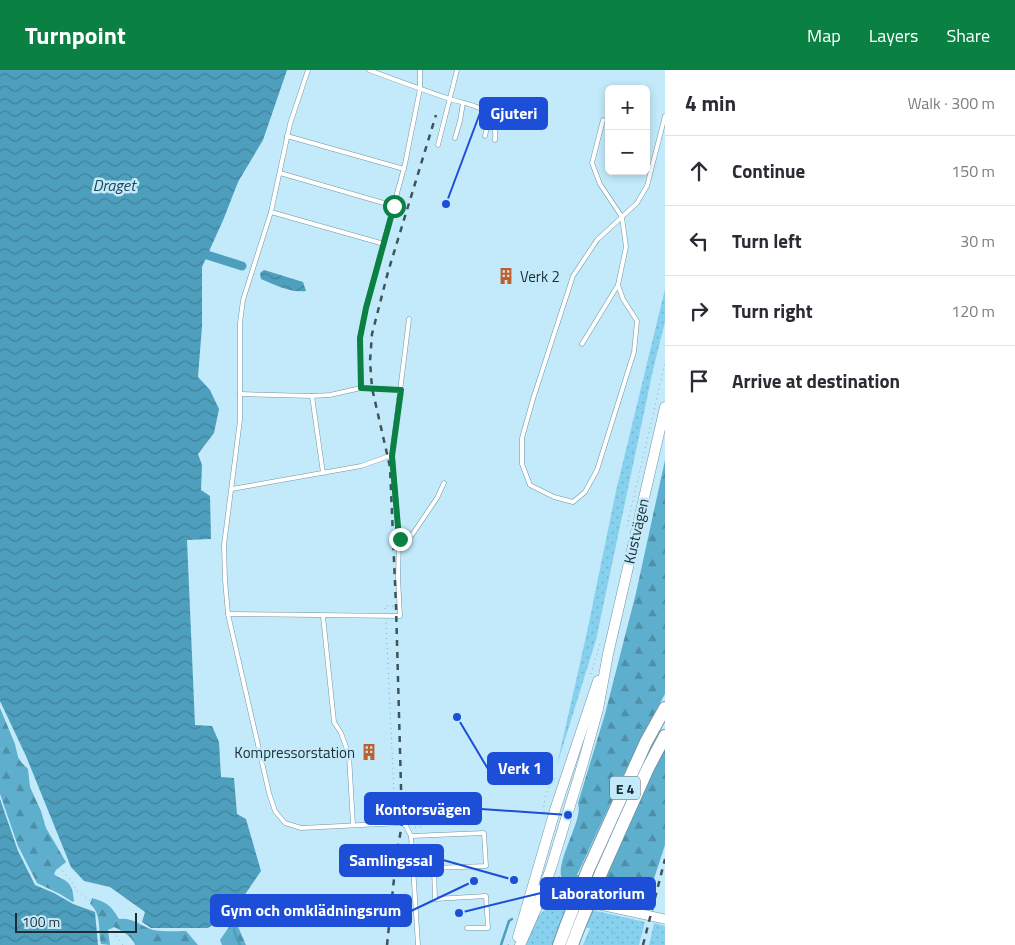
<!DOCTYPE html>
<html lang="en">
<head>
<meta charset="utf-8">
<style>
  body { margin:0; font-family:"Titillium Web",sans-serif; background:#f7f7f7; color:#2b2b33 }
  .controls { position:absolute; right:15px; top:15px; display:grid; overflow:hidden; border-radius:8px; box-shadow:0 2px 8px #0003 }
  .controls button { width:45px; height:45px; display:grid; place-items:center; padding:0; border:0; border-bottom:1px solid #e1e1e2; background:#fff; color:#2b2b33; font:25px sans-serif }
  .scale { position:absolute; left:15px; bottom:12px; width:122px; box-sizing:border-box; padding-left:5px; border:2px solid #1e2d33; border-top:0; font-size:14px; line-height:18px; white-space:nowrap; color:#1e2d33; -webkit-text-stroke:4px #c3eafa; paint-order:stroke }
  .stop { position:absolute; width:15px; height:15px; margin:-11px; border:4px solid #0b8043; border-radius:50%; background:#fff }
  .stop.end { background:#0b8043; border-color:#fff; box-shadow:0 1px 5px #0008 }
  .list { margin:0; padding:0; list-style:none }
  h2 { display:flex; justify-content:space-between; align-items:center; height:65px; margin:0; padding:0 20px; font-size:21px }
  h2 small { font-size:16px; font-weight:400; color:#7c7c81 }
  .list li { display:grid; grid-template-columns:32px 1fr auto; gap:15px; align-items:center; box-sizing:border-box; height:70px; padding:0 20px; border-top:1px solid #e1e1e2 }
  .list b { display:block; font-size:19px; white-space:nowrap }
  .list em { font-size:16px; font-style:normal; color:#7c7c81 }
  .icon { flex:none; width:28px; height:28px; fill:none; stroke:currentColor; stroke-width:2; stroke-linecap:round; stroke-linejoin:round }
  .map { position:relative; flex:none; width:665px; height:875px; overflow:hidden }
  header { display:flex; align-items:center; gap:30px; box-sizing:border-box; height:70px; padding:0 25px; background:#0b8043; color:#fff }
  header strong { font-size:24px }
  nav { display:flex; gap:28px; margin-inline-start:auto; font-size:18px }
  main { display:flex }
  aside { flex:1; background:#fff }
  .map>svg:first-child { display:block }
  .grass { fill:url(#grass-dots) }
  .forest { fill:url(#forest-firs) }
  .water { fill:url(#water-waves) }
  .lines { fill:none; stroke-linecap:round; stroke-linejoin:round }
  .stream { stroke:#4e9fbd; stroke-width:2.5 }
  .canal { stroke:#4e9fbd; stroke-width:9 }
  .service-casing { stroke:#7095a4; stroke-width:5 }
  .tertiary-casing { stroke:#7095a4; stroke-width:10 }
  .secondary-casing { stroke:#7095a4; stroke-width:11 }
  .motorway-casing { stroke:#7095a4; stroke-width:14 }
  .path { stroke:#8cabb8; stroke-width:1; stroke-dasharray:1 4; stroke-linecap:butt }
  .service { stroke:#fff; stroke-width:4 }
  .tertiary { stroke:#fff; stroke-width:9 }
  .secondary { stroke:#fff; stroke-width:10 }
  .motorway { stroke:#fff; stroke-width:12 }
  .rail { stroke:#3f535b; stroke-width:2.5; stroke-dasharray:6 6; stroke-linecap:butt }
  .motorway-bridge-casing { stroke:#7095a4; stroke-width:14; stroke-linecap:butt }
  .motorway-bridge { stroke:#fff; stroke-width:12 }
  .route { stroke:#0b8043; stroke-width:6 }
  .labels { text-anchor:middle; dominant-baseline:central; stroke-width:5; stroke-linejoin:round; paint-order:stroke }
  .shield { fill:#c3eafa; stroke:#50666f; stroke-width:1 }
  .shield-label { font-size:14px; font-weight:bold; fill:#1e2d33 }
  .poi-label { font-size:15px; fill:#1e2d33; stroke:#c3eafa; text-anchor:start }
  .street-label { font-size:15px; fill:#1e2d33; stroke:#c3eafa }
  .water-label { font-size:16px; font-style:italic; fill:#204553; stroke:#c3eafa }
  .leader { fill:none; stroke:#1d4ed8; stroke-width:2 }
  .callout-dot { fill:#1d4ed8; stroke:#c3eafa; stroke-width:2 }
  .callout { fill:#1d4ed8; stroke:#1d4ed8; stroke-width:2 }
  .callout-label { font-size:16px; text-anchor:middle; font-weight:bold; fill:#fff }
</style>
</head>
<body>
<header>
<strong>Turnpoint</strong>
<nav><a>Map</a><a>Layers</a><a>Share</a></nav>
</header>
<main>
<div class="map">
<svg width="665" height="875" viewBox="0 0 665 875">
  <defs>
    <pattern id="grass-dots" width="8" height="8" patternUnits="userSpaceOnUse" patternTransform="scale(1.25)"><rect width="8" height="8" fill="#87d1ef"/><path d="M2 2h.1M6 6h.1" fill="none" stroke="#74b4cd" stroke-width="1.8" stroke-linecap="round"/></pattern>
    <pattern id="forest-firs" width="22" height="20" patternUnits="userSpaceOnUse" patternTransform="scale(1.25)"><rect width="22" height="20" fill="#5eafce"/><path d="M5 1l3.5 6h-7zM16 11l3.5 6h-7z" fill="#4d8fa8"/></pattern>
    <pattern id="water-waves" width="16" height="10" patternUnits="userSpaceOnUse" patternTransform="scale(1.25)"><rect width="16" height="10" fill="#4e9fbd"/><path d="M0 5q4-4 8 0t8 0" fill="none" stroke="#40829a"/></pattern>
  </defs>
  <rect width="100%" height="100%" fill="#c3eafa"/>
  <g class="grass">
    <path d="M665,219V252L653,300L596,570L557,695L587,562L616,421Z"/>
    <path d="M565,834L645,852L639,875H583L590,858L561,852L552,875H524C535,852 536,837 565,834Z"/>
    <path d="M654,853L665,856V875H649Z"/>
  </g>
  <g class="forest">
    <path d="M665,390V624L641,668L577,805L601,811L665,675V775L646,833L611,827L568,815C565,813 562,810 561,806C558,792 575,761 578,745C579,741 579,737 578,733L605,644L636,523Z"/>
    <path d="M0,638L15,674L18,687L21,692L28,699L30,717L41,741L46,758L66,792L56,800L54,804C58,808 62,808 66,811C73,816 73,824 74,832L71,831L60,824L37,813L18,776L0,724Z"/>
    <path d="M92,828C106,832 111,835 119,849C132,847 141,856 153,860C163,862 176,861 186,861L198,875H135C132,866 122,861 114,857L108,860L110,875L101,874C98,860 102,844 90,834Z"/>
    <path d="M236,852L246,875H222L220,870L231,854Z"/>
  </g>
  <g class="water">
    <path d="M0,0H287L263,70L238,112L224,148L202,197V256L198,307L210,320L219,339L214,363L198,384L202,395L201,420L210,426L211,469L187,470L195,655L212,656L219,672L221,707L234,708L237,744L246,749L261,801L233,842L208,858H151L142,852L145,842L110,817L84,811L71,797L26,686L0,631Z"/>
    <path d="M264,200L303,212L306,221C291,223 275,215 261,209L260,203Z"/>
    <path d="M0,729L18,781L35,815L54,823L73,834L95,842L98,875H0Z"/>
  </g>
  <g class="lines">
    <g class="stream">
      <path d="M239,833C238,838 236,841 234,845C232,855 235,867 240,875"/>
      <path d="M501,875L509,851L512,849"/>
    </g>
    <path class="canal" d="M207,185L242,196"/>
    <g class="service-casing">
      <g id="service">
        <path d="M308,0L290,54L271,142L243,230L240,253V350L224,475L225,510L228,544L269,723L275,741L285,753L301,758L402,753L406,756L411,766L418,875"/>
        <path d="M369,0C396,10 423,20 450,29C462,33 476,34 486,42C495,49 496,59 495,70"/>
        <path d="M603,50L592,93L600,114L622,147L626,177L618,215L623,229L637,251L634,282L597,400L585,422L573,432L554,427L530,415L522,394V368L533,329L573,206L597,170L637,133L647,116L665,46"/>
        <path d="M287,66L404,99"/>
        <path d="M485,66L488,53L487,45"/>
        <path d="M455,68L460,51L463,33"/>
        <path d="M438,75L457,0"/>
        <path d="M280,103L394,136"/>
        <path d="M271,142L384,174"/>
        <path d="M582,274L618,215"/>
        <path d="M401,320L361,318L360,268L366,237L405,94L420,19V0"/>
        <path d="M240,324L312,326L330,325L361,318"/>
        <path d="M312,326L323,403"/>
        <path d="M232,419L361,396L392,385"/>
        <path d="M399,469L412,465L437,428L444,413"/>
        <path d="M228,544L400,546L398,507L399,469L392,385L409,249"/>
        <path d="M323,546L334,652L341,663L349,685L353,755"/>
        <path d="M411,766L484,763L486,796L434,798L435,829L486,826L488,858H467"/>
      </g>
    </g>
    <g class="tertiary-casing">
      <path id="tertiary" d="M536,819L577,830L665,849"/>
    </g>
    <g class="secondary-casing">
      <g id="secondary">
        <path d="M518,867L556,737L598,611"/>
        <path d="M520,875L536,839L551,798L583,693L598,639L608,584L665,337"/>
      </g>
    </g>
    <g class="motorway-casing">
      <g id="motorway">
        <path d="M588,800L646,672L665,638"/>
        <path d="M601,803L648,698L665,666"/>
        <path d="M559,875L566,856"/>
        <path d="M572,875L578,859"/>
      </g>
    </g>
    <g class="path">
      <path d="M627,456L665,293"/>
      <path d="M385,539V536H393"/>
      <path d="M386,553L395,744H410L411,752"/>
      <path d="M591,604L600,574"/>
      <path d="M641,658C635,635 628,607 635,584C639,567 656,543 665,528"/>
      <path d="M0,673L35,772L71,810L77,821L92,832L123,875"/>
      <path d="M544,742C543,728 548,717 556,706"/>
      <path d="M415,757H422V759"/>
      <path d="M559,806L561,814L567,818"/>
      <path d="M603,843L604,853L618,866L620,875"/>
      <path d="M508,875L510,870"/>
    </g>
    <use href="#service" class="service"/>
    <use href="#tertiary" class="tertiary"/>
    <use href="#secondary" class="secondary"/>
    <use href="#motorway" class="motorway"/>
    <g class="rail">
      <path d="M387,875L396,790L402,753L396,536L390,397L372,318L370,291L372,264L388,202L436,45"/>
      <path d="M643,875L665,789"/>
    </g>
    <g class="motorway-bridge-casing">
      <g id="motorway-bridge">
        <path d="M566,856L588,800"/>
        <path d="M578,859L601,803"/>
      </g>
    </g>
    <use href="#motorway-bridge" class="motorway-bridge"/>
  </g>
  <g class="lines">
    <path class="route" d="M394,136L366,238L360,268L361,318L401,320L392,386L399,469H400"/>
  </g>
  <defs>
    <g id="building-bare" transform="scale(1.35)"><path d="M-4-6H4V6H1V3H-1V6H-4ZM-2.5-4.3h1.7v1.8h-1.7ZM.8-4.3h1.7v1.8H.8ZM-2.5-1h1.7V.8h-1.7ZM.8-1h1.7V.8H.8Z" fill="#c25e2a" stroke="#c3eafa" stroke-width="2.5" paint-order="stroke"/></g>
  </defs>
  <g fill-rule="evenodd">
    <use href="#building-bare" x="506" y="206"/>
    <use href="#building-bare" x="369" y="682"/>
  </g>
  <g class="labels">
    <rect class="shield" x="610" y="706.5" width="30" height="23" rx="4"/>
    <g class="shield-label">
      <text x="625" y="718">E 4</text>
    </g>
    <g class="poi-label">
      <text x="520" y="206">Verk 2</text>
      <text x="355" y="682" text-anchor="end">Kompressorstation</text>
    </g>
    <g class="street-label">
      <text transform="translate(636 461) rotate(-77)">Kustvägen</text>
    </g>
    <g class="water-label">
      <text x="114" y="115">Draget</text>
    </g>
  </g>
  <path class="leader" d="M446 134L480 43M457 647L488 699M568 745L481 739M514 810L443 790M459 843L541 823M474 811L411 841"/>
  <g class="callout-dot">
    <circle cx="446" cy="134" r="5"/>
    <circle cx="457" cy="647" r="5"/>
    <circle cx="568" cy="745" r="5"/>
    <circle cx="514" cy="810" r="5"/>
    <circle cx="459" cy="843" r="5"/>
    <circle cx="474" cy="811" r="5"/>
  </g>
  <g class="callout">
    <rect x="480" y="28" width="67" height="31" rx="5"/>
    <rect x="488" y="683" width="64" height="31" rx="5"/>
    <rect x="365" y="723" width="116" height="31" rx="5"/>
    <rect x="340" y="775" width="103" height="31" rx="5"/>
    <rect x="541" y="808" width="114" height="31" rx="5"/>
    <rect x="211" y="825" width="200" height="31" rx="5"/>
  </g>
  <g class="callout-label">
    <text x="514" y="49">Gjuteri</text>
    <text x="520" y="704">Verk 1</text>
    <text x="423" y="745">Kontorsvägen</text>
    <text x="391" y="796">Samlingssal</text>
    <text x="598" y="829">Laboratorium</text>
    <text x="311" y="846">Gym och omklädningsrum</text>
  </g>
</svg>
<div class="controls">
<button>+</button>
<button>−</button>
</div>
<div class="scale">100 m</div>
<div class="stop" style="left:394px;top:136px"></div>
<div class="stop end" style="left:400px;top:469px"></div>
</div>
<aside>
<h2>4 min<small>Walk · 300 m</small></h2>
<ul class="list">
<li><svg class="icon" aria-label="ahead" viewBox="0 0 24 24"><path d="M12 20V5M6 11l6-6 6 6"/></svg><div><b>Continue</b></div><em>150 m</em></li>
<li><svg class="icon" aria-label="left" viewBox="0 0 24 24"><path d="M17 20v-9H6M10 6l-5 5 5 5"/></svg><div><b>Turn left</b></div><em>30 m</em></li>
<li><svg class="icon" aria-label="right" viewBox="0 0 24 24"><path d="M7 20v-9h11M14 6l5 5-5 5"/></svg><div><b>Turn right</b></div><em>120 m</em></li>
<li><svg class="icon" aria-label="arrive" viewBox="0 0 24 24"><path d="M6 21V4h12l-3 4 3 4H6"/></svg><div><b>Arrive at destination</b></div></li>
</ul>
</aside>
</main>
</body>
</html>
